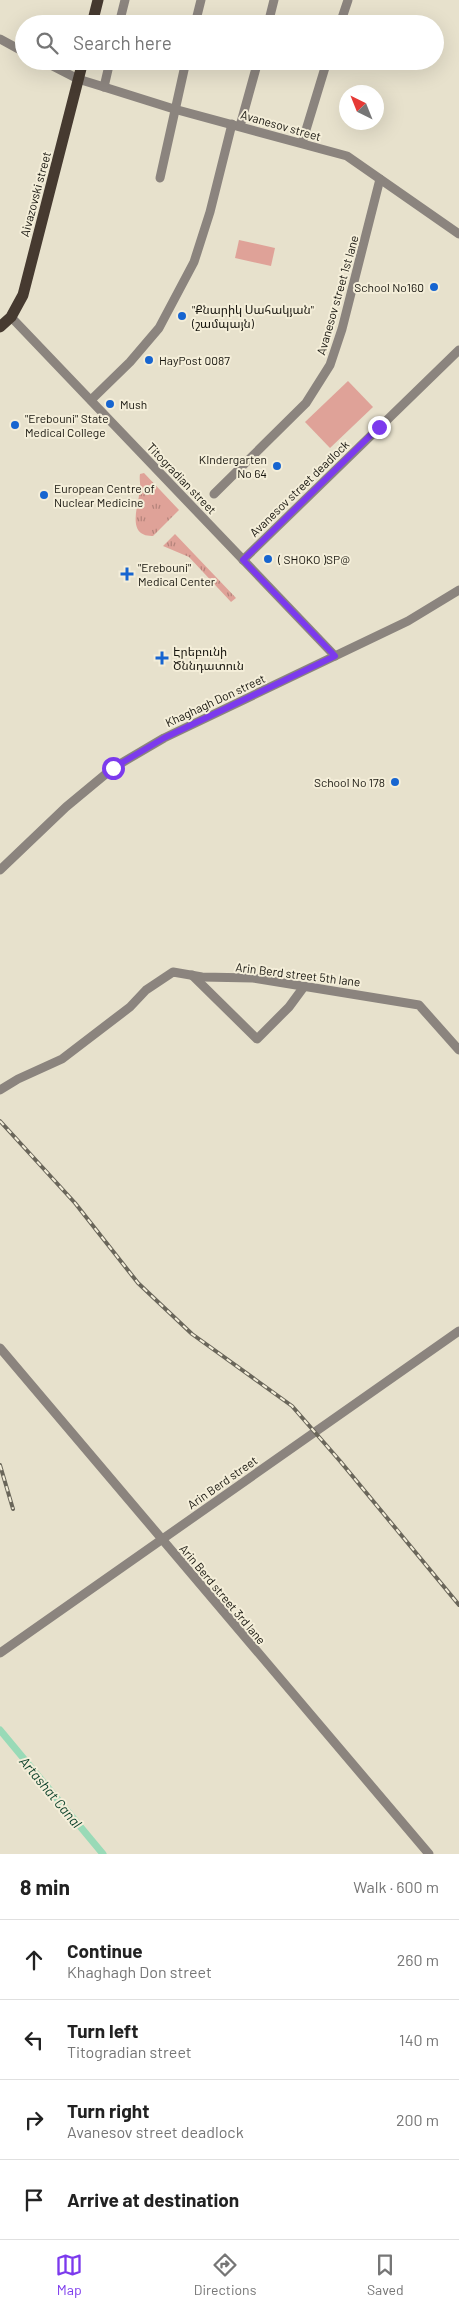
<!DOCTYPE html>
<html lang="en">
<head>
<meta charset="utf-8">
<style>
  body { margin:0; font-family:Barlow,"Noto Sans Armenian",sans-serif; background:#f2f2f2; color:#222 }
  .compass { position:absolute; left:339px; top:85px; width:45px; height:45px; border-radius:50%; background:#fff; box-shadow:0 5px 20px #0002; rotate:317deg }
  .stop { position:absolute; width:15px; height:15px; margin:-11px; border:4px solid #7c3aed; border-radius:50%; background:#fff }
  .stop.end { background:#7c3aed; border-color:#fff; box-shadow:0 1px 5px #0008 }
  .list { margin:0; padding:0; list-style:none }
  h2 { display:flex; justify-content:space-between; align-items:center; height:65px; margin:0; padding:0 20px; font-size:21px }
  h2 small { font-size:16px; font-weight:400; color:#767676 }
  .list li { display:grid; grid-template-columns:32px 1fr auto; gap:15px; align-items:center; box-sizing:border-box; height:80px; padding:0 20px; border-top:1px solid #e0e0e0 }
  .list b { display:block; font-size:19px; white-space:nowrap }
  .list p { margin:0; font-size:16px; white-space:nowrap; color:#767676 }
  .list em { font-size:16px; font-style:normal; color:#767676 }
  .icon { flex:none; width:28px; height:28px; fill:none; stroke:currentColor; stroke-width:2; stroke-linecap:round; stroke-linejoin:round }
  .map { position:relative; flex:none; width:459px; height:1854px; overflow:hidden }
  .search { position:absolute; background:#fff; box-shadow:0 5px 20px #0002; left:15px; right:15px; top:15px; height:55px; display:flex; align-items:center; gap:12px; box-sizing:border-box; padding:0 18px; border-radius:28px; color:#767676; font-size:19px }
  .sheet { height:385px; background:#fff }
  nav { display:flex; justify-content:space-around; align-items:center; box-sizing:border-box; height:70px; border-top:1px solid #e0e0e0; background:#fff; font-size:14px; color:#767676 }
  nav a { display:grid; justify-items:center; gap:2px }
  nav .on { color:#7c3aed }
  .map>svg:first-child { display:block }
  .grass { fill:url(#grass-tufts) }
  .garden { fill:#dfa298 }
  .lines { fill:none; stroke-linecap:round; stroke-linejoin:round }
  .canal { stroke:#99dab7; stroke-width:7 }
  .minor { stroke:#8b847e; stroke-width:9 }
  .major { stroke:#463a30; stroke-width:11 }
  .rail-casing { stroke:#6a665a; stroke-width:4 }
  .rail { stroke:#f4eed9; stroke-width:2; stroke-dasharray:5.5; stroke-linecap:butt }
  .route { stroke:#7c3aed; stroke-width:6 }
  .poi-dot { fill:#1765d0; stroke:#f4eed9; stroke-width:2 }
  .labels { text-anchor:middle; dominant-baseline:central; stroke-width:4; stroke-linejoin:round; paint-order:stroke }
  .street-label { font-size:12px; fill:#18160f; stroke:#f4eed9 }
  .poi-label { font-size:12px; fill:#18160f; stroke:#f4eed9; text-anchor:start }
  .water-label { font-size:14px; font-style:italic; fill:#083f28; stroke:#f4eed9 }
</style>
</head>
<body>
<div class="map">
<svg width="459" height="1854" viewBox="0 0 459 1854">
  <defs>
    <pattern id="grass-tufts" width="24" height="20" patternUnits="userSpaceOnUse" patternTransform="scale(1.25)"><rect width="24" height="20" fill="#dfa298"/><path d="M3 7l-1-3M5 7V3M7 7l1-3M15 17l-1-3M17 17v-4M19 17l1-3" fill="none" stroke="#b4837a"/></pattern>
  </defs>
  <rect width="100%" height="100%" fill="#e7e1cc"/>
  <g class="grass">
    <path d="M144,473L179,510L153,536C126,537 138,506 140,490C141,485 139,480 140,474Z"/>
    <path d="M175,534L236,598L231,602L189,557L163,546Z"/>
  </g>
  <g class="garden">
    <path d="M239,240L275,248L271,266L235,258Z"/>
    <path d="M348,381L373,407L330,448L305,422Z"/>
  </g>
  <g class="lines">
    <path class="canal" d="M0,1730L103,1854"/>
    <g class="minor">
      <path d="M119,24L125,0"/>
      <path d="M195,24L201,0"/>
      <path d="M268,24L274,0"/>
      <path d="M340,24L348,0"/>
      <path d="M0,39L24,52"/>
      <path d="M43,61L78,79L104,87L174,109L347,156L459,234"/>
      <path d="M104,87L110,61"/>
      <path d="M240,126L258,61"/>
      <path d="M302,143L327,61"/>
      <path d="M160,178L186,61"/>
      <path d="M11,317L335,656"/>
      <path d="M91,400L130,362L159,328L194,262L210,212L232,124"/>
      <path d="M214,494L306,403L330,365L342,329L380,179"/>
      <path d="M243,560L459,350"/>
      <path d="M0,870L66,807L113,768L164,738L408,621L459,590"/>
      <path d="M192,975L257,1039L289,1007L303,988"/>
      <path d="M0,1090L18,1079L62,1059L130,1007L146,990L173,972L202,977L253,978L419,1005L459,1050"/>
      <path d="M0,1348L429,1854"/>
      <path d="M0,1653L459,1331"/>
    </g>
    <g class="major">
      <path d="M92,24L98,0"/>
      <path d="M0,327L11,317L23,295L83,61"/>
    </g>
    <g class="rail-casing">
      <g id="rail">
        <path d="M0,1121L75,1203L138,1283L192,1334L292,1406L340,1461L459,1605"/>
        <path d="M0,1465L13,1509"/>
      </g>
    </g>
    <use href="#rail" class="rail"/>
  </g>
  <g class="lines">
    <path class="route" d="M113,768L164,738L335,656L243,560L379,427"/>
  </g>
  <g class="poi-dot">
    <circle cx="434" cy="287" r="5"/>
    <circle cx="182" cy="316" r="5"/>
    <circle cx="149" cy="360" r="5"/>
    <circle cx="110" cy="404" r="5"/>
    <circle cx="15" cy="425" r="5"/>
    <circle cx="277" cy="466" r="5"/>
    <circle cx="44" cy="495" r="5"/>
    <circle cx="268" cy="559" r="5"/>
    <path d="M124.5 566.5h5v5h5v5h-5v5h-5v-5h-5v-5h5z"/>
    <path d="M159.5 650.5h5v5h5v5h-5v5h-5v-5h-5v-5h5z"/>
    <circle cx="395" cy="782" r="5"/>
  </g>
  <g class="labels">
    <g class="street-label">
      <text transform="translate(281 125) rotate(16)">Avanesov street</text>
      <text transform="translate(35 194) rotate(-75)">Aivazovski street</text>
      <text transform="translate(337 295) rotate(-74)">Avanesov street 1st lane</text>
      <text transform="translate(182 478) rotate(46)">Titogradian street</text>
      <text transform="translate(299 488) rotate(-44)">Avanesov street deadlock</text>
      <text transform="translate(215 700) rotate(-25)">Khaghagh Don street</text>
      <text transform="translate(298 974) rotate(7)">Arin Berd street 5th lane</text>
      <text transform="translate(222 1482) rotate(-35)">Arin Berd street</text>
      <text transform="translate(223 1594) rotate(50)">Arin Berd street 3rd lane</text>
    </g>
    <g class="poi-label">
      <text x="424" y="287" text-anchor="end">School No160</text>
      <text x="192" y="309">"Քնարիկ Սահակյան"<tspan x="192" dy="14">(շամպայն)</tspan></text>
      <text x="159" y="360">HayPost 0087</text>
      <text x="120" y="404">Mush</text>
      <text x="25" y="418">"Erebouni" State<tspan x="25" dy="14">Medical College</tspan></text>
      <text x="267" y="459" text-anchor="end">KIndergarten<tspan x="267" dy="14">No 64</tspan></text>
      <text x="54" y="488">European Centre of<tspan x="54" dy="14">Nuclear Medicine</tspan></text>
      <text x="278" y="559">( SHOKO )SP@</text>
      <text x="138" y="567">"Erebouni"<tspan x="138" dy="14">Medical Center</tspan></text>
      <text x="173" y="651">Էրեբունի<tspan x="173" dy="14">Ծննդատուն</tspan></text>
      <text x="385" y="782" text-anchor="end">School No 178</text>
    </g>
    <g class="water-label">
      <text transform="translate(51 1792) rotate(50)">Artashat Canal</text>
    </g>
  </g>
</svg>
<svg class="compass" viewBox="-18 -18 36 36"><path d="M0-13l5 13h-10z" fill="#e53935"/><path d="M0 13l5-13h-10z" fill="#767676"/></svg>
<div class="stop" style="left:113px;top:768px"></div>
<div class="stop end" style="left:379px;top:427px"></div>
<div class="search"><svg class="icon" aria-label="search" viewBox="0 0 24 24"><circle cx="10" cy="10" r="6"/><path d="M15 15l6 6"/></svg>Search here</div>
</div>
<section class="sheet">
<h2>8 min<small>Walk · 600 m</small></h2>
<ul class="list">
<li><svg class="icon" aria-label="ahead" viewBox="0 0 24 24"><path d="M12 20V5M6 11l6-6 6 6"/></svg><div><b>Continue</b><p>Khaghagh Don street</p></div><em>260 m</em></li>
<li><svg class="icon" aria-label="left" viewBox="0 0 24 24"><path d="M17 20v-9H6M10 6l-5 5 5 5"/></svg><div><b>Turn left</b><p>Titogradian street</p></div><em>140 m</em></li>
<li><svg class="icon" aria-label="right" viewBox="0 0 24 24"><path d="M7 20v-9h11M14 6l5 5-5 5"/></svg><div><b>Turn right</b><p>Avanesov street deadlock</p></div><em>200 m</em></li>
<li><svg class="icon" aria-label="arrive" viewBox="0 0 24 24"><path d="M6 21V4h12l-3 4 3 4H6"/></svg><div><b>Arrive at destination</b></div></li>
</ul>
</section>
<nav>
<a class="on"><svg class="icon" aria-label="map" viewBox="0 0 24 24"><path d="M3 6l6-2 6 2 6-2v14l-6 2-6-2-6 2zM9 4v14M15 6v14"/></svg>Map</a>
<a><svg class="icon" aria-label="directions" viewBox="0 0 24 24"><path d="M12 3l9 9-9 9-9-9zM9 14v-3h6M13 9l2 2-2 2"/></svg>Directions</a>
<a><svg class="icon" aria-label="saved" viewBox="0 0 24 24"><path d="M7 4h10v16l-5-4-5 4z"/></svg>Saved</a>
</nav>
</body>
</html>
